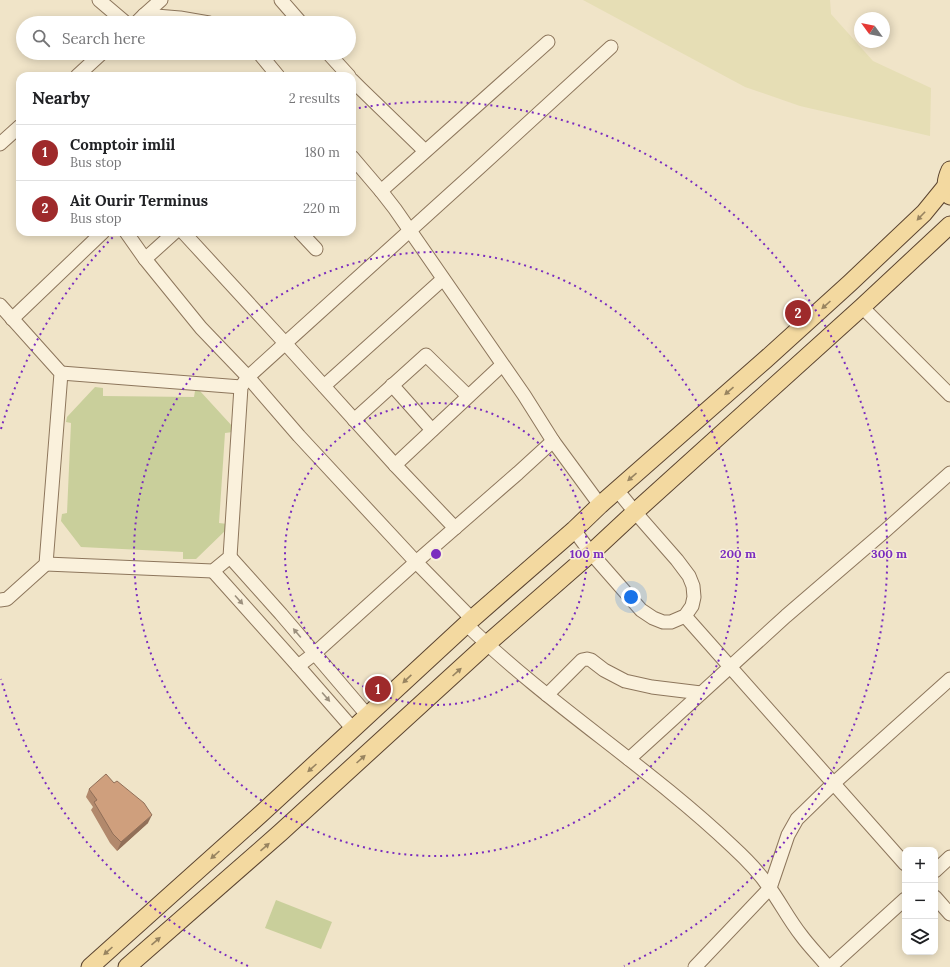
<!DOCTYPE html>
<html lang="en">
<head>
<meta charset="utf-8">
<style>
  body { margin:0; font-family:Lora,serif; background:#f2f2f2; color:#202124 }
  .controls { position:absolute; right:12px; bottom:12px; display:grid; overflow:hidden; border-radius:8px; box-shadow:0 2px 10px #0003 }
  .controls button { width:36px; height:36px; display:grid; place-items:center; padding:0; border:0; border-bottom:1px solid #e0e0e0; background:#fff; color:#202124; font:20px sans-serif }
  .compass { position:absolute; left:854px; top:12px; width:36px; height:36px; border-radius:50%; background:#fff; box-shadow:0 2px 10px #0003; rotate:303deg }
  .you { position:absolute; left:631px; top:597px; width:14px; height:14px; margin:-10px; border:3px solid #fff; border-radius:50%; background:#1a73e8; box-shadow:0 0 0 6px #1a73e833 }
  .badge { display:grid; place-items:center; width:26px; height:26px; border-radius:50%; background:#9e2a2b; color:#fff; font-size:13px; font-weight:700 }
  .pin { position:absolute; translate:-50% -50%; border:2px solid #fff; box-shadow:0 1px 4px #0006 }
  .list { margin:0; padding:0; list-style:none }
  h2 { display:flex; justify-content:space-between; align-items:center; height:52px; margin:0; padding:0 16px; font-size:17px }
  h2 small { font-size:13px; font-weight:400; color:#757577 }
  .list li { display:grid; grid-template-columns:26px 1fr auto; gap:12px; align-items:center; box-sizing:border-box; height:56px; padding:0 16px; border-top:1px solid #e0e0e0 }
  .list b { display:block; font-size:15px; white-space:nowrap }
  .list p { margin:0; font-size:13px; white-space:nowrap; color:#757577 }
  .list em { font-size:13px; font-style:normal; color:#757577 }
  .icon { flex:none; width:22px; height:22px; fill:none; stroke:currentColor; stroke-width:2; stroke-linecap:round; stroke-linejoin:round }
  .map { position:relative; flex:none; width:950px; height:967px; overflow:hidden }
  .search { position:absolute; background:#fff; box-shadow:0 2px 10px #0003; left:16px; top:16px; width:340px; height:44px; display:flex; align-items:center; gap:10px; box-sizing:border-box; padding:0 14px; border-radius:22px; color:#757577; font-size:15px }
  .panel { position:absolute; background:#fff; box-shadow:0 2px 10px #0003; left:16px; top:72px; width:340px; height:164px; border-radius:12px }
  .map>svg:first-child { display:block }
  .farmland { fill:#e6deb5 }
  .green { fill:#c9cf9b }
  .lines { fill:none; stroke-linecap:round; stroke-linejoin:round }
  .minor-casing { stroke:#8d765c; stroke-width:15 }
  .major-casing { stroke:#5b4430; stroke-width:19 }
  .minor { stroke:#faf1dc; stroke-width:13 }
  .major { stroke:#f3d9a0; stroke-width:17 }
  .wall { fill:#b2896c }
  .shaded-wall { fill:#916f58 }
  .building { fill:#cf9f7d; stroke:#916f58 }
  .oneway { fill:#988460 }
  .oneway2 { fill:#9c907e }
  .ring { fill:none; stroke:#7b2cbf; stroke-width:2; stroke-dasharray:2 4 }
  .centre { fill:#7b2cbf; stroke:#f7eed8; stroke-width:2 }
  .ring-label { font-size:12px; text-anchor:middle; font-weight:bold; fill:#7b2cbf; stroke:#f7eed8; stroke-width:3; stroke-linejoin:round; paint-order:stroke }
</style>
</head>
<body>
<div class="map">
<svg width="950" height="967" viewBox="0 0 950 967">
  <rect width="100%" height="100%" fill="#f0e4c8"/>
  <path class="farmland" d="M583,0H830L831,14L873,61L931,88L930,136L800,106L745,87Z"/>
  <g class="green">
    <path d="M95,387L103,388V396L194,397L195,391H200L233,427V432L225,433L219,523L228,524L227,529L196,559H183V552L81,547L61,521L62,514L67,513L71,423L66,422L67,417Z"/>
    <path d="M276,900L332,922L321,949L265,928Z"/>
  </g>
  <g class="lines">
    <g class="minor-casing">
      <g id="minor">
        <path d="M99,0L126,23"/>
        <path d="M281,0L301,23"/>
        <path d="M144,15L161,0"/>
        <path d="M136,23L144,15L180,18L209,23"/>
        <path d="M259,53L278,76"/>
        <path d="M328,53L349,76"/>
        <path d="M77,76L102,53"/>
        <path d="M352,80L360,88L425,151"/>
        <path d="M0,144L20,126"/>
        <path d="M352,157L381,191L395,209L524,395L553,441L600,505"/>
        <path d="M381,191L548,42"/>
        <path d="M126,232L145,259L201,328L248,377L299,436L416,562L472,619"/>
        <path d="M183,232L285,343L395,465L455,528"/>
        <path d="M300,232L316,249"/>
        <path d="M145,259L175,232"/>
        <path d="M0,305L61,373L46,564L7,599L0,600"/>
        <path d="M862,307L950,395"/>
        <path d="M12,319L103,232"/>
        <path d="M61,373L241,387"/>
        <path d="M392,385L432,430"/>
        <path d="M324,386L443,279"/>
        <path d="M354,420L426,355L468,396"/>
        <path d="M395,465L502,365"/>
        <path d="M574,530L591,553L641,610L653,618L663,622H671L685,616L692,606L694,597L693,586L689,576L677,560L635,512L617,490"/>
        <path d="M230,557L281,614L368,716"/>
        <path d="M46,564L213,571L230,557L241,387L248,377L479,168L611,47"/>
        <path d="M213,571L298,666L353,729"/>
        <path d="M685,616L905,864"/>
        <path d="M466,624C549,705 649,767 733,847C746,859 759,872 769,887C780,902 789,920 801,935C809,946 819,956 828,967"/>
        <path d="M298,666L314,654L416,562L518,473L553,441"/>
        <path d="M547,695L582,660L587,659L591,660L604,670L625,681L652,687L701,693"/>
        <path d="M629,759L786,616L886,530L950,473"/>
        <path d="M935,871L950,857"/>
        <path d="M935,897L950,914"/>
        <path d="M695,967L770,888L788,835L797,819L834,783L950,679"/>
        <path d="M830,967L905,899"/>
      </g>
    </g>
    <g class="major-casing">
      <g id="major">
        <path d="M950,196C944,187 946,179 950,170"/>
        <path d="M90,967L262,813L353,729L472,619L574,530L600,505L765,360L850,283L924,213L946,186"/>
        <path d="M127,967L280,833L487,644L591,553L635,512L862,307L950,225"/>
      </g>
    </g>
    <use href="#minor" class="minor"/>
    <use href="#major" class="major"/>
  </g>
  <path class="wall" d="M89,789L148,823L117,851L110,843L91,810L93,807L86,797Z"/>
  <path class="shaded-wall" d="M152,815L148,823L117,851L121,842Z"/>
  <path class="building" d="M106,774L114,783L117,781L144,803L152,815L121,842L113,834L94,802L97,800L89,789Z"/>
  <defs><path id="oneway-solid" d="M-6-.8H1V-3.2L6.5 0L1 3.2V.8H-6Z"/></defs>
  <g class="oneway">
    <use href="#oneway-solid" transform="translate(921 216) rotate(134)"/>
    <use href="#oneway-solid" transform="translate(826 305) rotate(138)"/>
    <use href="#oneway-solid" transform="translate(729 391) rotate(139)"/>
    <use href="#oneway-solid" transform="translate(632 477) rotate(139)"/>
    <use href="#oneway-solid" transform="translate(457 672) rotate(-42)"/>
    <use href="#oneway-solid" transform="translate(407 679) rotate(137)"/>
    <use href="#oneway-solid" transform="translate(361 759) rotate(-42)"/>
    <use href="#oneway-solid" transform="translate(312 768) rotate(138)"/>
    <use href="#oneway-solid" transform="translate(265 847) rotate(-41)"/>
    <use href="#oneway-solid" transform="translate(215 855) rotate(138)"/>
    <use href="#oneway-solid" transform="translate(156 941) rotate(-41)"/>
    <use href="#oneway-solid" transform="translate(108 951) rotate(138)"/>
  </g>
  <g class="oneway2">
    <use href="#oneway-solid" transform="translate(239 600) rotate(48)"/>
    <use href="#oneway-solid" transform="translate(297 633) rotate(-130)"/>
    <use href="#oneway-solid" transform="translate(326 697) rotate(49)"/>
  </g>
  <g class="ring">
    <circle cx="436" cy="554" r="151"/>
    <circle cx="436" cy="554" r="302"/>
    <path d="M248 966A453 453 0 0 1 1 679M1 429A453 453 0 0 1 116 234M353 109A453 453 0 0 1 624 966"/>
  </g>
  <circle cx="436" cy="554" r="6" class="centre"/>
  <g class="ring-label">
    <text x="587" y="558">100 m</text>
    <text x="738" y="558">200 m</text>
    <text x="889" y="558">300 m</text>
  </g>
</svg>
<div class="controls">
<button>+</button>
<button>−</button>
<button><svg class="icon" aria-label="layers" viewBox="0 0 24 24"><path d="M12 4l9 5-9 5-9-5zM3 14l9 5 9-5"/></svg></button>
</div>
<svg class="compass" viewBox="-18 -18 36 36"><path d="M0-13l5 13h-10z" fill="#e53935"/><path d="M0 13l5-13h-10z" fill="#757577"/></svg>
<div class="you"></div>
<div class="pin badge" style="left:378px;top:689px">1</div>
<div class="pin badge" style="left:798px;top:313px">2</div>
<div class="search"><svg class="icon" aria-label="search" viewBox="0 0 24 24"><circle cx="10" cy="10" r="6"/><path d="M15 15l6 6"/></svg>Search here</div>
<section class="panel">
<h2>Nearby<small>2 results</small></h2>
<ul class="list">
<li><span class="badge">1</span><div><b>Comptoir imlil</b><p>Bus stop</p></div><em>180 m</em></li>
<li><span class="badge">2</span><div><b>Ait Ourir Terminus</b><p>Bus stop</p></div><em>220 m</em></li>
</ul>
</section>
</div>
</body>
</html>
